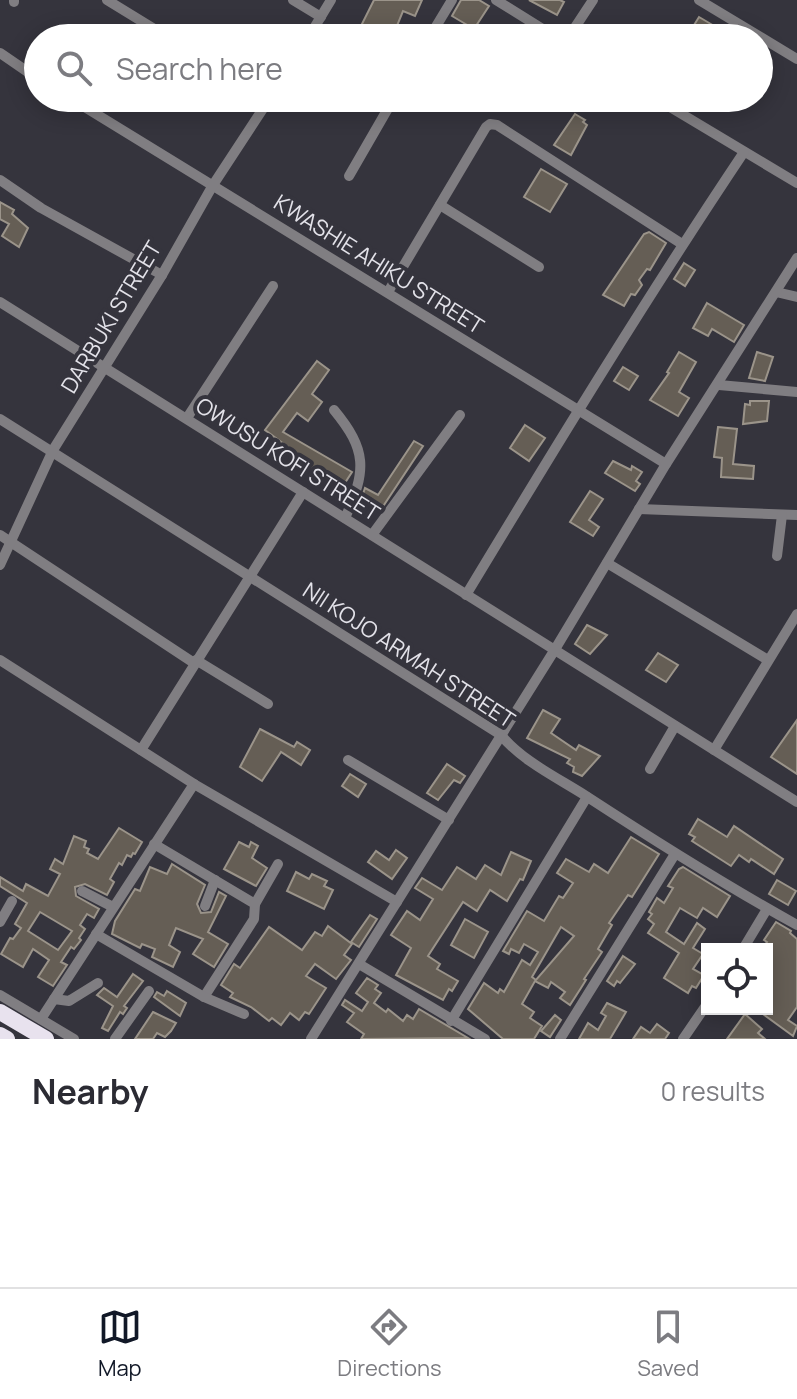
<!DOCTYPE html>
<html lang="en">
<head>
<meta charset="utf-8">
<style>
  body { margin:0; font-family:Manrope,sans-serif; background:#f7f7f7; color:#2b2b33 }
  .controls { position:absolute; right:24px; bottom:24px; display:grid; overflow:hidden; border-radius:0px; box-shadow:0 4px 20px #0003 }
  .controls button { width:72px; height:72px; display:grid; place-items:center; padding:0; border:0; border-bottom:2px solid #e1e1e2; background:#fff; color:#2b2b33; font:40px sans-serif }
  .list { margin:0; padding:0; list-style:none }
  h2 { display:flex; justify-content:space-between; align-items:center; height:104px; margin:0; padding:0 32px; font-size:34px }
  h2 small { font-size:26px; font-weight:400; color:#7c7c81 }
  .icon { flex:none; width:44px; height:44px; fill:none; stroke:currentColor; stroke-width:2; stroke-linecap:round; stroke-linejoin:round }
  .map { position:relative; flex:none; width:797px; height:1039px; overflow:hidden }
  .search { position:absolute; background:#fff; box-shadow:0 4px 20px #0003; left:24px; right:24px; top:24px; height:88px; display:flex; align-items:center; gap:20px; box-sizing:border-box; padding:0 28px; border-radius:44px; color:#7c7c81; font-size:30px }
  .sheet { height:248px; background:#fff }
  nav { display:flex; justify-content:space-around; align-items:center; box-sizing:border-box; height:112px; border-top:2px solid #e1e1e2; background:#fff; font-size:22px; color:#7c7c81 }
  nav a { display:grid; justify-items:center; gap:4px }
  nav .on { color:#111827 }
  .map>svg:first-child { display:block }
  .building { fill:#655e55; stroke:#9b948a; stroke-width:2; fill-rule:evenodd }
  .lines { fill:none; stroke-linecap:round; stroke-linejoin:round }
  .minor { stroke:#807e82; stroke-width:10 }
  .highway { stroke:#e8e2ee; stroke-width:16 }
  .labels { text-anchor:middle; dominant-baseline:central; stroke-width:8; stroke-linejoin:round; paint-order:stroke }
  .street-label { font-size:22px; fill:#e3e2e9; stroke:#35343d }
</style>
</head>
<body>
<div class="map">
<svg width="797" height="1039" viewBox="0 0 797 1039">
  <rect width="100%" height="100%" fill="#35343d"/>
  <g class="building">
    <path d="M374,0H422L415,16L403,11L392,38H343L347,27L358,32Z"/>
    <path d="M461,0H479L489,6L474,29L452,16Z"/>
    <path d="M529,0H560L564,2L557,15Z"/>
    <path d="M699,17L716,27L731,38H686Z"/>
    <path d="M575,114L585,120L583,122L587,125L571,155L554,145Z"/>
    <path d="M541,169L567,184L550,212L524,197Z"/>
    <path d="M0,202L14,210L12,214L28,228L19,247L2,236L9,224L0,219Z"/>
    <path d="M649,232L666,243L650,270L647,269L639,280L642,285L635,295L631,294L624,306L603,295L644,234Z"/>
    <path d="M684,263L695,270L685,286L674,279Z"/>
    <path d="M707,303L744,325L734,342L712,329L708,336L693,328Z"/>
    <path d="M679,352L696,362L679,392L689,398L678,416L650,400L669,373L667,372Z"/>
    <path d="M757,352L773,357L765,381L749,378Z"/>
    <path d="M317,361L329,370L312,394L322,402L308,421L297,413L283,432L352,472L343,486L285,452L288,447L265,430Z"/>
    <path d="M623,367L638,376L629,390L614,381Z"/>
    <path d="M750,401H769L767,421L743,424L745,404L750,405Z"/>
    <path d="M525,425L545,438L529,461L510,448Z"/>
    <path d="M718,427L737,429L733,464L754,466L753,479L721,477L722,458L714,457Z"/>
    <path d="M414,441L423,446L380,511L361,500L365,488L378,495Z"/>
    <path d="M613,461L631,470L632,466L642,472L636,481L640,484L635,491L605,473Z"/>
    <path d="M590,491L603,499L589,520L599,527L593,536L570,522Z"/>
    <path d="M587,625L607,635L590,654L575,644Z"/>
    <path d="M658,653L678,665L666,682L646,670Z"/>
    <path d="M543,710L560,719L551,733L576,750L579,745L600,756L582,776L573,772L574,767L567,763L570,759L527,738Z"/>
    <path d="M797,720V774L771,757Z"/>
    <path d="M260,729L294,747L297,742L310,750L301,765L281,752L262,781L240,767Z"/>
    <path d="M447,764L465,776L460,783L454,780L438,800L427,793Z"/>
    <path d="M350,774L366,784L358,797L342,786Z"/>
    <path d="M698,819L727,837L734,826L783,859L774,874L751,859L749,862L739,855L731,866L692,841L695,837L689,834Z"/>
    <path d="M119,828L142,842L135,854L133,853L131,857L127,855L122,865L119,863L110,879L114,882L107,895L85,884L75,887L76,896L99,909L94,918L87,914L80,925L85,929L79,938L81,940L74,949L71,947L61,962L67,965L53,986L38,977L49,960L33,949L23,967L1,954L10,938L13,939L21,928L15,924L27,903L0,886V877L23,891L26,884L48,896L60,874L50,869L55,859L63,864L74,836L86,841L84,847L89,849L87,853L98,859ZM40,912L72,931L58,950L28,931Z"/>
    <path d="M631,837L659,854L632,897L628,895L609,923L612,925L598,949L602,952L584,979L586,980L581,988L570,1005L560,998L565,992L551,982L548,988L535,981L522,1004L534,1012L530,1018L542,1026L534,1039H503L468,1009L484,983L498,993L500,989L504,992L522,960L530,965L538,952L524,944L519,953L511,949L509,954L503,951L527,911L544,921L559,896L563,898L573,883L557,873L566,859L589,872L594,864L608,873ZM561,927L574,936L536,980L532,977Z"/>
    <path d="M239,842L249,847L251,842L258,846L252,858L267,868L256,886L224,869Z"/>
    <path d="M396,850L407,858L392,879L368,862L376,851L389,860Z"/>
    <path d="M511,852L531,861L523,880L520,879L507,901L490,890L477,911L463,902L428,956L440,964L437,969L458,981L452,991L449,989L443,1000L396,975L411,948L391,935L407,911L420,920L433,899L415,888L422,878L442,890L457,867L476,879L485,865L501,875Z"/>
    <path d="M172,864L205,885L197,904L201,913L211,912L219,892L226,896L208,932L228,944L214,967L193,954L203,939L176,928L169,945L180,952L173,967L152,957L155,949L142,944L140,948L112,934L115,921L135,889L140,891L150,867L167,874Z"/>
    <path d="M683,867L730,896L717,917L703,908L697,918L680,908L666,932L684,944L697,923L705,929L693,948L703,954L693,969L704,975L696,988L692,986L688,993L664,978L679,953L648,933L654,924L648,919L652,914L649,912L657,898L664,903L673,888L668,886L679,869Z"/>
    <path d="M296,872L309,879L312,874L327,881L324,886L333,890L324,909L287,891Z"/>
    <path d="M777,880L796,891L788,905L769,894Z"/>
    <path d="M370,915L377,919L359,947L351,942Z"/>
    <path d="M465,919L488,932L474,958L451,945Z"/>
    <path d="M776,922L791,931L790,933L797,939V1007L788,1020L797,1026L793,1036L756,1009H767V949H762L767,942L764,940Z"/>
    <path d="M328,926L352,944L344,955L351,960L336,979L315,964L306,976L326,988L309,1014L305,1012L299,1020L290,1013L281,1025L272,1018L269,1021L251,1007L230,997L233,993L221,985L234,964L240,968L269,927L302,950L315,932L322,936Z"/>
    <path d="M623,956L635,964L620,983L617,981L614,986L607,981Z"/>
    <path d="M133,974L143,981L124,1006L127,1008L123,1014L120,1012L108,1031L102,1028L113,1006L97,995L104,988L117,997Z"/>
    <path d="M367,978L378,985L375,989L381,993L374,1003L386,1012L388,1009L403,1021L407,1015L413,1019L419,1009L468,1038L361,1039L364,1034L347,1022L354,1013L342,1005L345,1000L362,1011L368,1002L356,993Z"/>
    <path d="M167,991L186,1003L180,1016L154,997L157,992L164,996Z"/>
    <path d="M607,1003L626,1012L610,1039H579L588,1023L598,1030L606,1016L601,1013Z"/>
    <path d="M153,1012L176,1023L171,1031L165,1037L157,1033L153,1039H135Z"/>
    <path d="M745,1014L762,1029L758,1033L765,1039H727Z"/>
    <path d="M555,1015L561,1020L550,1037L541,1031Z"/>
    <path d="M657,1024L669,1033L665,1039H633L641,1027L650,1033Z"/>
  </g>
  <g class="lines">
    <g class="minor">
      <path d="M107,0L169,38"/>
      <path d="M293,0L321,17"/>
      <path d="M496,0L557,38"/>
      <path d="M699,0L797,59"/>
      <path d="M14,2V0"/>
      <path d="M308,38L331,0"/>
      <path d="M429,38L452,0"/>
      <path d="M568,38L593,0"/>
      <path d="M0,53L38,79"/>
      <path d="M70,98L666,464"/>
      <path d="M655,98L797,183"/>
      <path d="M349,176L394,98"/>
      <path d="M0,180L41,208L162,275"/>
      <path d="M440,205L539,267"/>
      <path d="M388,292L486,127L490,124L497,125L682,244"/>
      <path d="M776,292L797,297"/>
      <path d="M0,302L797,802"/>
      <path d="M719,385L797,392"/>
      <path d="M334,410C367,450 367,470 345,518"/>
      <path d="M187,418L273,286"/>
      <path d="M0,419L501,735C522,761 558,778 586,796C655,841 725,885 797,925"/>
      <path d="M639,509L797,515"/>
      <path d="M0,535L194,663"/>
      <path d="M372,535L460,415"/>
      <path d="M777,556L782,515"/>
      <path d="M607,563L768,660"/>
      <path d="M0,565L53,450L162,275L213,185L270,98"/>
      <path d="M466,595C556,446 647,297 744,152"/>
      <path d="M0,660L194,784L397,902"/>
      <path d="M196,660L268,704"/>
      <path d="M141,750L303,492"/>
      <path d="M714,750L797,614"/>
      <path d="M348,760L449,820"/>
      <path d="M650,769L675,726"/>
      <path d="M154,844L255,904L254,919L204,997"/>
      <path d="M82,891L113,907"/>
      <path d="M255,904L278,864"/>
      <path d="M205,906L215,880"/>
      <path d="M0,922L12,901"/>
      <path d="M96,934L204,997L244,1014"/>
      <path d="M743,949L767,909"/>
      <path d="M359,964L485,1039"/>
      <path d="M0,995L74,1039"/>
      <path d="M54,999L69,1001L98,983"/>
      <path d="M41,1019L194,784"/>
      <path d="M451,1021L587,797"/>
      <path d="M115,1039L149,991"/>
      <path d="M311,1039L554,651L666,464L797,258"/>
      <path d="M560,1039L675,854"/>
      <path d="M683,1039L707,1004"/>
    </g>
    <g class="highway">
      <path d="M0,1012L46,1039"/>
      <path d="M0,1035L7,1039"/>
    </g>
  </g>
  <g class="labels">
    <g class="street-label">
      <text transform="translate(379 264) rotate(32)">KWASHIE AHIKU STREET</text>
      <text transform="translate(111 317) rotate(-59)">DARBUKI STREET</text>
      <text transform="translate(288 459) rotate(32)">OWUSU KOFI STREET</text>
      <text transform="translate(409 655) rotate(33)">NII KOJO ARMAH STREET</text>
    </g>
  </g>
</svg>
<div class="controls">
<button><svg class="icon" aria-label="locate" viewBox="0 0 24 24"><circle cx="12" cy="12" r="6"/><path d="M12 2v4M12 18v4M2 12h4M18 12h4"/></svg></button>
</div>
<div class="search"><svg class="icon" aria-label="search" viewBox="0 0 24 24"><circle cx="10" cy="10" r="6"/><path d="M15 15l6 6"/></svg>Search here</div>
</div>
<section class="sheet">
<h2>Nearby<small>0 results</small></h2>
<ul class="list">
</ul>
</section>
<nav>
<a class="on"><svg class="icon" aria-label="map" viewBox="0 0 24 24"><path d="M3 6l6-2 6 2 6-2v14l-6 2-6-2-6 2zM9 4v14M15 6v14"/></svg>Map</a>
<a><svg class="icon" aria-label="directions" viewBox="0 0 24 24"><path d="M12 3l9 9-9 9-9-9zM9 14v-3h6M13 9l2 2-2 2"/></svg>Directions</a>
<a><svg class="icon" aria-label="saved" viewBox="0 0 24 24"><path d="M7 4h10v16l-5-4-5 4z"/></svg>Saved</a>
</nav>
</body>
</html>
